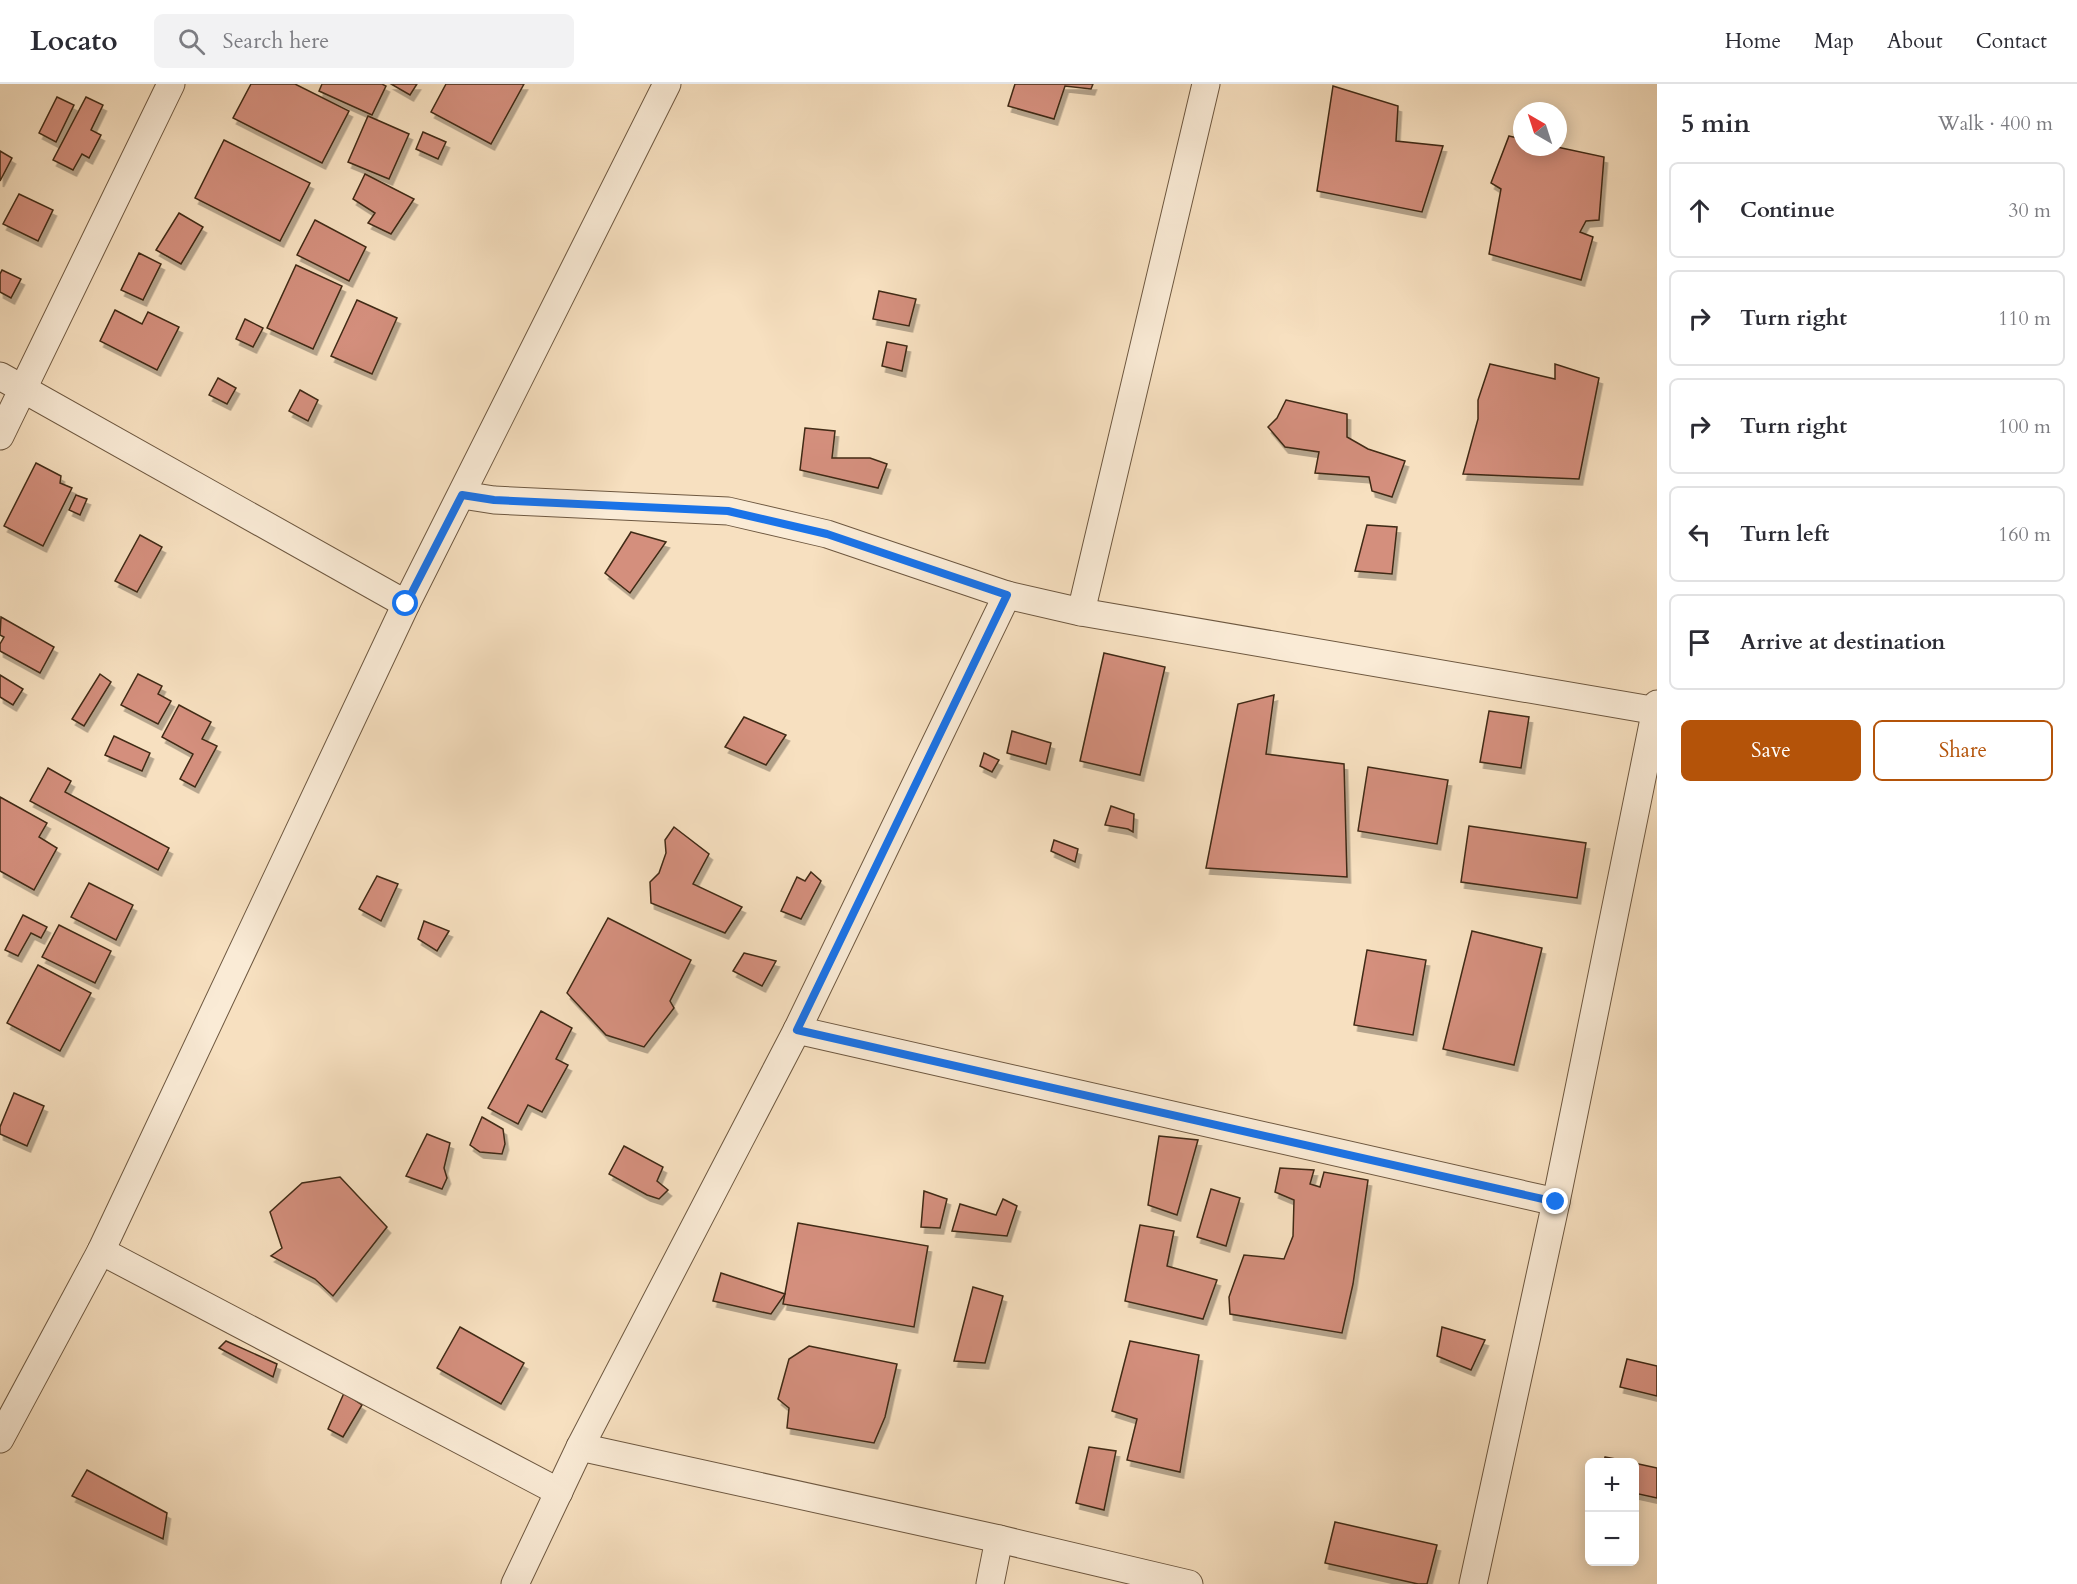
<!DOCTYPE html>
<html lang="en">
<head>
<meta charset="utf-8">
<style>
  body { margin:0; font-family:Cardo,serif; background:#f2f2f3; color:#2b2b33 }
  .controls { position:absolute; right:18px; bottom:18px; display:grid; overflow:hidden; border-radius:9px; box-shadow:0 3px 15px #0003 }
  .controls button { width:54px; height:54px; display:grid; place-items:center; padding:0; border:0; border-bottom:2px solid #e1e1e2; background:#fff; color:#2b2b33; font:30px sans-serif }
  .compass { position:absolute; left:1513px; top:18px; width:54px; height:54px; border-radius:50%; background:#fff; box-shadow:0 3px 15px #0003; rotate:321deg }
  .stop { position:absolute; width:18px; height:18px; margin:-14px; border:4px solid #1a73e8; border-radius:50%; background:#fff }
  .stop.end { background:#1a73e8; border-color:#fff; box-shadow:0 2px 6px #0008 }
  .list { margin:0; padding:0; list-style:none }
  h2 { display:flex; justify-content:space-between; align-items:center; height:78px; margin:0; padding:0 24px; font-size:26px }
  h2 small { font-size:20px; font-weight:400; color:#7c7c81 }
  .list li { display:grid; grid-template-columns:39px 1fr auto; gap:18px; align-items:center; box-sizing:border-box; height:96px; margin:0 12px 12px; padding:0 12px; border:2px solid #e1e1e2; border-radius:9px }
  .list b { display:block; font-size:22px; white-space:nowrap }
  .list em { font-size:20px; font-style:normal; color:#7c7c81 }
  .actions { display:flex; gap:12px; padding:18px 24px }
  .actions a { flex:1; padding:14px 0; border:2px solid #b45309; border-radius:9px; text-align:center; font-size:21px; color:#b45309 }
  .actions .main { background:#b45309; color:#fff }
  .icon { flex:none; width:33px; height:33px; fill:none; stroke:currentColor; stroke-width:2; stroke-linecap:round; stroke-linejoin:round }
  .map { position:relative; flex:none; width:1657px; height:1500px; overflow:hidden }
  header { display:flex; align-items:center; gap:36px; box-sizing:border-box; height:84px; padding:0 30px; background:#fff; border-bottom:2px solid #e1e1e2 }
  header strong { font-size:28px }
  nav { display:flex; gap:33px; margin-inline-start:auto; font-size:21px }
  .search { width:420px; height:54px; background:#f2f2f3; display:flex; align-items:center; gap:15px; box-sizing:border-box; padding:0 21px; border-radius:9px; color:#7c7c81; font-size:22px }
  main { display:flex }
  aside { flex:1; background:#fff }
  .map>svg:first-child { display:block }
  .building { fill:#d48f7d; stroke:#402a15; stroke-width:1.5; filter:url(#shadow) }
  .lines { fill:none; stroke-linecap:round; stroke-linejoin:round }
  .minor-casing { stroke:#6e5840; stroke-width:29 }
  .minor { stroke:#faebd6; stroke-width:27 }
  .route { stroke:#1a73e8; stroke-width:8 }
</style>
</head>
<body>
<header>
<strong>Locato</strong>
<div class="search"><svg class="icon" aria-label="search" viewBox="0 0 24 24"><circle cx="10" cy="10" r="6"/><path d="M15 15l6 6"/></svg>Search here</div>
<nav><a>Home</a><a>Map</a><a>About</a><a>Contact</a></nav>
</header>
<main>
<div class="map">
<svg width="1657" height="1500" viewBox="0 0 1657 1500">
  <defs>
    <filter id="shadow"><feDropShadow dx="3.5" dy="6" stdDeviation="0" flood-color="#0004"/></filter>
  </defs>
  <rect width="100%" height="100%" fill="#f7e0c0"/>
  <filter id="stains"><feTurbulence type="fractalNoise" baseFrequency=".00333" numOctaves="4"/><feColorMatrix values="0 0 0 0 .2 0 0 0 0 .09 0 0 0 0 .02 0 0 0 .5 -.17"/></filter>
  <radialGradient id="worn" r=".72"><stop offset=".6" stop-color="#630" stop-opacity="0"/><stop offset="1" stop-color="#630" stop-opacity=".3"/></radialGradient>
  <g class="building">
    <path d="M251,0H295L349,27L322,79L233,34Z"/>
    <path d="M322,0H382L386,2L372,31L319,7Z"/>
    <path d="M391,0H417L410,11Z"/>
    <path d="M446,0H524L491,60L431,28Z"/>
    <path d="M1015,0H1093L1091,5L1065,2L1054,35L1008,22Z"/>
    <path d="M1333,2L1398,22L1396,57L1443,62L1422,128L1317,107Z"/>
    <path d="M57,13L74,21L56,58L39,49Z"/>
    <path d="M86,13L103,21L91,46L101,51L89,74L82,70L73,86L53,76Z"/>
    <path d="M368,32L409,50L389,95L348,78Z"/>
    <path d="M423,48L446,58L438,75L416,65Z"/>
    <path d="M1509,52L1522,55V63H1557L1604,73L1599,136L1586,137L1580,148L1593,153L1581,196L1489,170L1501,105L1491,99Z"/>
    <path d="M224,56L310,99L280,157L195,114Z"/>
    <path d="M0,67L12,74L0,97Z"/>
    <path d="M365,90L414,115L391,150L368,139L375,129L353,115Z"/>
    <path d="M19,110L53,126L38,157L3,140Z"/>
    <path d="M179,129L203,143L181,180L156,166Z"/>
    <path d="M315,136L366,163L349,197L297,171Z"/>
    <path d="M139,169L161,180L143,216L121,206Z"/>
    <path d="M296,181L342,202L313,265L267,244Z"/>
    <path d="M2,186L21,195L11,214L0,208V190Z"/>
    <path d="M879,207L916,215L909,242L873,235Z"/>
    <path d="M357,216L397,234L372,290L331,272Z"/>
    <path d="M115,226L142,240L148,228L179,243L157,286L100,257Z"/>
    <path d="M245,235L263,244L253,263L236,255Z"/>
    <path d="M887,258L907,262L902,287L882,282Z"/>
    <path d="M1490,280L1555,295V280L1599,294L1579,395L1463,390L1478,335V316Z"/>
    <path d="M218,294L236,304L227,320L209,311Z"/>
    <path d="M300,306L318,316L308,337L289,327Z"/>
    <path d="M1286,316L1347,330V353L1368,365L1405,377L1392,413L1372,407L1369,393L1315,389L1319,368L1285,363L1268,343L1277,334Z"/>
    <path d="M805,344L835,347L832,374H870L887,380L878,404L800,386Z"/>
    <path d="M36,379L61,392L60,399L72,404L43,462L4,442Z"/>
    <path d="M76,411L87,415L80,431L69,426Z"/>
    <path d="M1367,441L1397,443L1392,490L1355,487Z"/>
    <path d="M631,448L666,458L630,509L605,489Z"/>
    <path d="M140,451L162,463L137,508L115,497Z"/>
    <path d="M1,533L54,563L40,589L0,567V560L4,553L0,551Z"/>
    <path d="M1104,569L1165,583L1140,691L1080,677Z"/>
    <path d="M100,590L111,598L84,642L72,635Z"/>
    <path d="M138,590L162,602L158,610L171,617L158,640L121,621Z"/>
    <path d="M0,591L23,605L13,621L0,613Z"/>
    <path d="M1274,611L1266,670L1344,680L1347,793L1206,784L1238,620Z"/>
    <path d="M179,621L211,638L202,655L217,662L195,703L180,695L193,670L162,653Z"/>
    <path d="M1489,627L1529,633L1521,684L1480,678Z"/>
    <path d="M744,633L786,651L766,681L725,663Z"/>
    <path d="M1012,647L1051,659L1046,680L1007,669Z"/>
    <path d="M114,652L150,669L142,687L105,671Z"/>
    <path d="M984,669L999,676L992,688L980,682Z"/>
    <path d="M1368,683L1448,696L1437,760L1358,747Z"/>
    <path d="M48,684L71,697L65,708L169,764L158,786L30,717Z"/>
    <path d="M0,713L47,739L39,753L57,764L34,806L0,787Z"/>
    <path d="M1111,722L1134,730L1133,748L1128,745L1105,741Z"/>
    <path d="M1469,742L1586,759L1577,814L1461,798Z"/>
    <path d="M674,743L709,770L693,800L742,823L725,849L651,819L650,798L659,789L666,769L665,756Z"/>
    <path d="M1054,756L1078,765L1075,778L1051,767Z"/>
    <path d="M811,788L821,797L801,835L781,827L797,793L805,797Z"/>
    <path d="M377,792L398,800L381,837L359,825Z"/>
    <path d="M89,799L133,821L116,856L71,833Z"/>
    <path d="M23,831L47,843L41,854L31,849L18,872L5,866Z"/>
    <path d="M608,834L691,876L670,917L674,924L644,963L606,951L567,909Z"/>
    <path d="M424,837L449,847L437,867L418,855Z"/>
    <path d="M59,841L111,867L95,899L42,873Z"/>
    <path d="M1472,847L1542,864L1514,981L1443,965Z"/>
    <path d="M1367,866L1426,876L1413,951L1354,941Z"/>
    <path d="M744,869L776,877L762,902L733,887Z"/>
    <path d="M38,881L91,909L60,967L7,939Z"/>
    <path d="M541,927L572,944L556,975L568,981L542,1028L528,1021L518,1040L488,1024Z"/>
    <path d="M14,1009L44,1022L27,1062L0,1050V1043Z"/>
    <path d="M482,1033L503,1045L505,1060L502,1070L480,1068L470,1061Z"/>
    <path d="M427,1050L450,1059L444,1084L447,1094L442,1105L406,1092Z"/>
    <path d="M1159,1052L1198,1056L1177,1131L1148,1121Z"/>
    <path d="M624,1062L663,1083L657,1097L668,1106L659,1115L647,1111L609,1090Z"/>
    <path d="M1280,1084L1314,1086L1310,1100L1320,1103L1324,1088L1368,1096L1353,1200L1342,1249L1230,1230L1229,1213L1244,1171L1284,1175L1293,1152L1294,1116L1275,1108Z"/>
    <path d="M340,1093L387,1143L333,1212L315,1195L271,1172L282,1164L270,1128L302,1099Z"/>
    <path d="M1211,1105L1240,1114L1226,1162L1197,1153Z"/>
    <path d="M924,1107L947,1115L940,1144L921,1143Z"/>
    <path d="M1003,1115L1017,1122L1007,1152L952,1147L960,1120L996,1131Z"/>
    <path d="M798,1139L928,1162L914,1243L783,1220Z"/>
    <path d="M1140,1141L1174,1147L1167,1182L1217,1196L1203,1235L1125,1217Z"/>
    <path d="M721,1189L785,1210L771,1230L713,1217Z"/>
    <path d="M973,1203L1003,1212L985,1279L954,1277Z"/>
    <path d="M460,1243L524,1279L501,1320L437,1284Z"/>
    <path d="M1442,1243L1485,1256L1471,1286L1437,1272Z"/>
    <path d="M226,1257L277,1280L273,1293L219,1264Z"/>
    <path d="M1130,1257L1199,1271L1180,1388L1127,1376L1137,1335L1112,1327Z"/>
    <path d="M809,1262L897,1280L885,1333L874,1359L787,1344L789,1324L778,1315L789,1275Z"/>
    <path d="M1627,1275L1657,1282V1312L1620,1303Z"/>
    <path d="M344,1309L362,1321L343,1353L328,1345Z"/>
    <path d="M1089,1363L1116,1367L1104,1426L1076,1419Z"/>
    <path d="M1605,1373L1632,1378H1604Z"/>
    <path d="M1634,1379L1657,1384V1414L1634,1409Z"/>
    <path d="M87,1386L167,1429L163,1455L72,1412Z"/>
    <path d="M1335,1438L1437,1461L1427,1500H1418L1325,1479Z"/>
  </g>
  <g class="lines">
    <g class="minor-casing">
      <g id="minor">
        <path d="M0,292L406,520L667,0"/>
        <path d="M0,352L171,0"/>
        <path d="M462,411L494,416L728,427L827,450L1007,511L1081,528L1657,627"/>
        <path d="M1081,528L1206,0"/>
        <path d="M797,946L1556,1118"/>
        <path d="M101,1167L559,1408"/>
        <path d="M0,1355L101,1167L406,520"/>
        <path d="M580,1363L999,1455L1189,1500"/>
        <path d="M515,1500L580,1363L797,946L1007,511"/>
        <path d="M990,1500L999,1455"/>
        <path d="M1473,1500L1556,1118L1657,620"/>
      </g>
    </g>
    <use href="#minor" class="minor"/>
  </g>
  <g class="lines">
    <path class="route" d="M406,520L462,411L494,416L728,427L827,450L1007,511L797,946L1556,1118"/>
  </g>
  <rect width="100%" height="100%" filter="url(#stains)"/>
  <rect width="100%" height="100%" fill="url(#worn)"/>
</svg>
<div class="controls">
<button>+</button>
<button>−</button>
</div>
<svg class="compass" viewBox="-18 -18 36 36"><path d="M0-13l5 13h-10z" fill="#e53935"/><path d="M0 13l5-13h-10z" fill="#7c7c81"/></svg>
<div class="stop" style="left:406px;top:520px"></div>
<div class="stop end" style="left:1556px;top:1118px"></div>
</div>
<aside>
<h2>5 min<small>Walk · 400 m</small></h2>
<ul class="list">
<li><svg class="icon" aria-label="ahead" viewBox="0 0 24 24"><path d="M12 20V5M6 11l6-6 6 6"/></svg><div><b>Continue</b></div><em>30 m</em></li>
<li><svg class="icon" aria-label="right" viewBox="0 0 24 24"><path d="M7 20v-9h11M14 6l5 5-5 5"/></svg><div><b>Turn right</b></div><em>110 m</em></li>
<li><svg class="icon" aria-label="right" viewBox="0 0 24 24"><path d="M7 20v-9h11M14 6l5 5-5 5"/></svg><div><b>Turn right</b></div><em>100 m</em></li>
<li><svg class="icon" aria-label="left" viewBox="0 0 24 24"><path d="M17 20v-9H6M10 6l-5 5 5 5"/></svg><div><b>Turn left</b></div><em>160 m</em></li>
<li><svg class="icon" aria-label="arrive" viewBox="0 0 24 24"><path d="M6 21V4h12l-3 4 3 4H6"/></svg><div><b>Arrive at destination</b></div></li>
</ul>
<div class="actions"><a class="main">Save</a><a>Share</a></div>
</aside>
</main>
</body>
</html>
